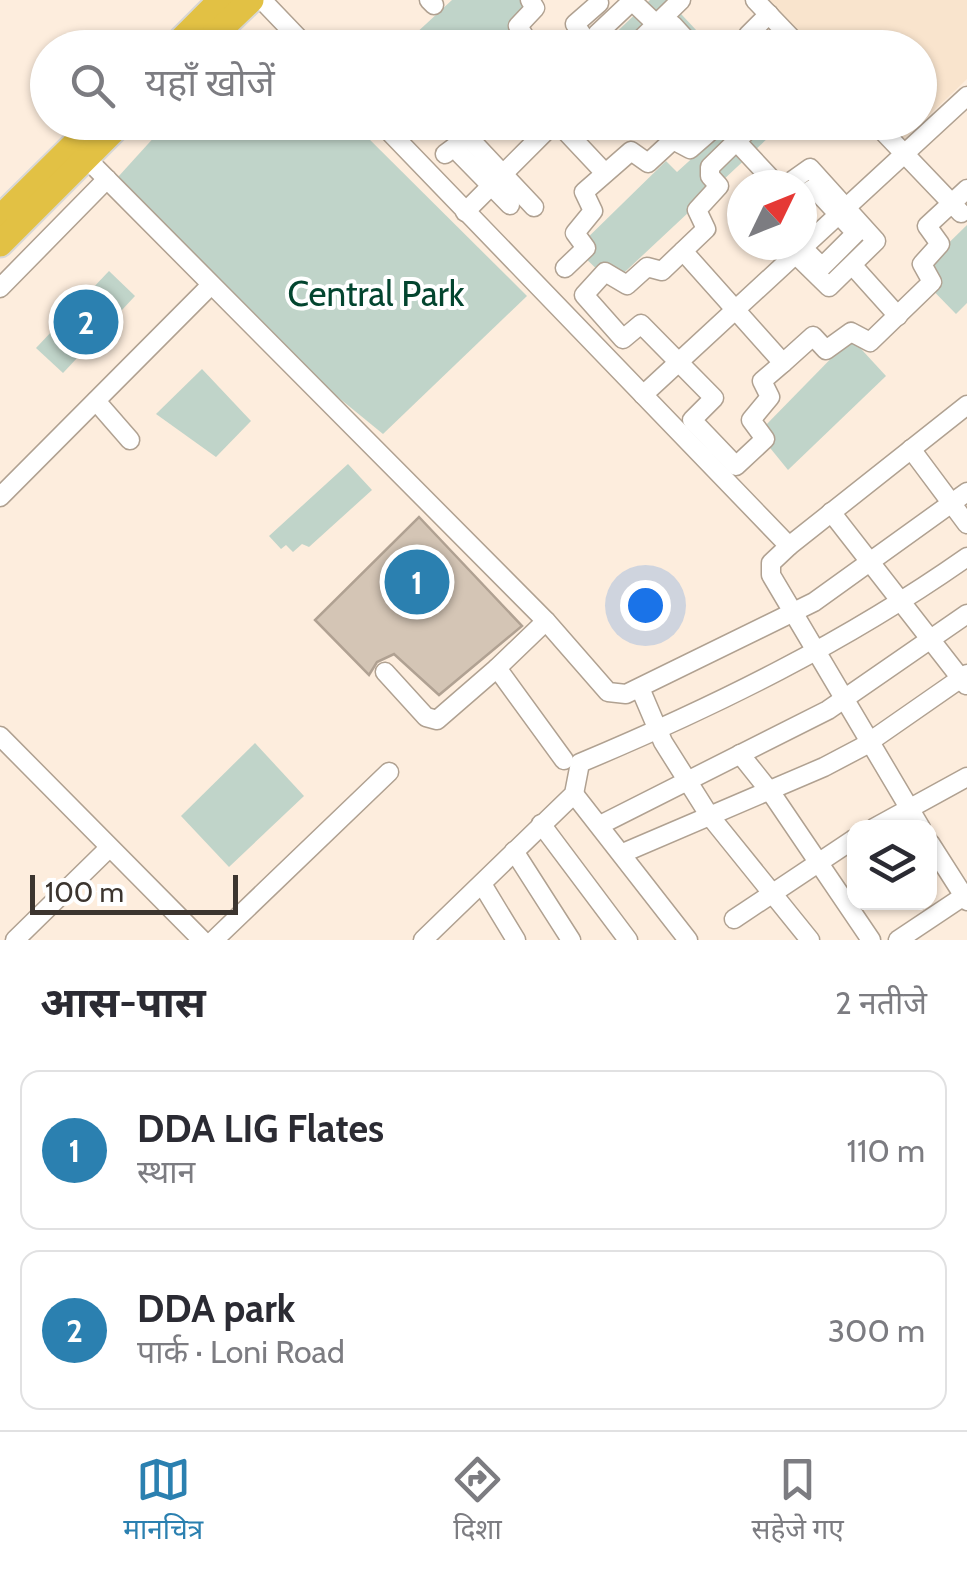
<!DOCTYPE html>
<html lang="hi">
<head>
<meta charset="utf-8">
<style>
  body { margin:0; font-family:Cabin,"Noto Sans Devanagari",sans-serif; background:#f2f2f3; color:#2b2b33 }
  .controls { position:absolute; right:30px; bottom:30px; display:grid; overflow:hidden; border-radius:20px; box-shadow:0 2px 8px #0004 }
  .controls button { width:90px; height:90px; display:grid; place-items:center; padding:0; border:0; border-bottom:2px solid #e1e1e2; background:#fff; color:#2b2b33; font:50px sans-serif }
  .compass { position:absolute; left:727px; top:170px; width:90px; height:90px; border-radius:50%; background:#fff; box-shadow:0 2px 8px #0004; rotate:47deg }
  .scale { position:absolute; left:30px; bottom:25px; width:208px; box-sizing:border-box; padding-left:10px; border:5px solid #3c352f; border-top:0; font-size:28px; line-height:35px; white-space:nowrap; color:#3c352f; -webkit-text-stroke:8px #fff; paint-order:stroke }
  .you { position:absolute; left:645px; top:605px; width:35px; height:35px; margin:-25px; border:8px solid #fff; border-radius:50%; background:#1a73e8; box-shadow:0 0 0 15px #1a73e833 }
  .badge { display:grid; place-items:center; width:65px; height:65px; border-radius:50%; background:#2b80b0; color:#fff; font-size:32px; font-weight:700 }
  .pin { position:absolute; translate:-50% -50%; border:5px solid #fff; box-shadow:0 2px 10px #0006 }
  .list { margin:0; padding:0; list-style:none }
  h2 { display:flex; justify-content:space-between; align-items:center; height:130px; margin:0; padding:0 40px; font-size:42px }
  h2 small { font-size:32px; font-weight:400; color:#7c7c81 }
  .list li { display:grid; grid-template-columns:65px 1fr auto; gap:30px; align-items:center; box-sizing:border-box; height:160px; margin:0 20px 20px; padding:0 20px; border:2px solid #e1e1e2; border-radius:20px }
  .list b { display:block; font-size:38px; white-space:nowrap }
  .list p { margin:0; font-size:32px; white-space:nowrap; color:#7c7c81 }
  .list em { font-size:32px; font-style:normal; color:#7c7c81 }
  .icon { flex:none; width:55px; height:55px; fill:none; stroke:currentColor; stroke-width:2; stroke-linecap:round; stroke-linejoin:round }
  .map { position:relative; flex:none; width:967px; height:940px; overflow:hidden }
  .search { position:absolute; background:#fff; box-shadow:0 2px 8px #0004; left:30px; right:30px; top:30px; height:110px; display:flex; align-items:center; gap:25px; box-sizing:border-box; padding:0 35px; border-radius:55px; color:#7c7c81; font-size:38px }
  .sheet { height:490px; background:#fff }
  nav { display:flex; justify-content:space-around; align-items:center; box-sizing:border-box; height:140px; border-top:2px solid #e1e1e2; background:#fff; font-size:28px; color:#7c7c81 }
  nav a { display:grid; justify-items:center; gap:5px }
  nav .on { color:#2b80b0 }
  .map>svg:first-child { display:block }
  .built { fill:#f9e4cd }
  .green { fill:#c0d4c9 }
  .building { fill:#d4c5b5; stroke:#b0a192; stroke-width:2.5 }
  .lines { fill:none; stroke-linecap:round; stroke-linejoin:round }
  .minor-casing { stroke:#b0a191; stroke-width:21 }
  .highway-casing { stroke:#d8d7d5; stroke-width:29 }
  .minor { stroke:#fff; stroke-width:18 }
  .highway { stroke:#e2c144; stroke-width:25 }
  .labels { text-anchor:middle; dominant-baseline:central; stroke-width:8; stroke-linejoin:round; paint-order:stroke }
  .park-label { font-size:35px; fill:#03452f; stroke:#fff }
</style>
</head>
<body>
<div class="map">
<svg width="967" height="940" viewBox="0 0 967 940">
  <rect width="100%" height="100%" fill="#fdeddd"/>
  <path class="built" d="M763,0H967V79L897,146L875,123L920,122V48L806,47Z"/>
  <g class="green">
    <path d="M452,0H521L532,12L512,31L526,47L400,48Z"/>
    <path d="M650,0H668L697,31L682,47H601Z"/>
    <path d="M167,123H353L527,296L383,434L306,371L118,177Z"/>
    <path d="M731,123H784L612,284L576,249L666,161L677,172Z"/>
    <path d="M967,225V303L956,314L917,274Z"/>
    <path d="M109,271L135,296L63,373L36,348Z"/>
    <path d="M851,338L886,376L788,470L758,433Z"/>
    <path d="M202,369L251,421L216,457L156,414Z"/>
    <path d="M348,464L372,490L309,547L302,544L293,552L286,545L281,549L269,536Z"/>
    <path d="M255,743L304,796L229,867L181,816Z"/>
  </g>
  <path class="building" d="M419,517L522,626L439,695L394,654L377,662L369,675L315,620Z"/>
  <g class="lines">
    <g class="minor-casing">
      <g id="minor">
        <path d="M262,0L308,48"/>
        <path d="M429,0L434,5"/>
        <path d="M755,0L801,48"/>
        <path d="M673,25L694,48"/>
        <path d="M520,48L526,39L518,26L535,8L530,0"/>
        <path d="M591,48L575,24L599,3"/>
        <path d="M605,48L597,34L632,1L675,42L673,48"/>
        <path d="M632,48L681,0"/>
        <path d="M753,48L748,35L769,14"/>
        <path d="M380,122L789,546L967,405"/>
        <path d="M557,122L605,173"/>
        <path d="M756,122L710,167V176L719,186L697,210L706,229L662,271L647,267L627,285L605,272L584,295L623,339L641,324L714,398L692,420L736,466L765,439L751,420L770,397L762,381L783,363"/>
        <path d="M786,122H791"/>
        <path d="M874,122L961,213"/>
        <path d="M737,142L777,185"/>
        <path d="M78,150L546,621L608,692L626,694L814,602L967,492"/>
        <path d="M445,154L468,137L534,207"/>
        <path d="M460,154L510,205"/>
        <path d="M802,195L814,188L856,233L822,267L805,250"/>
        <path d="M465,212L555,122"/>
        <path d="M786,245L829,287L876,241L810,168L786,185"/>
        <path d="M683,251L783,363L813,336L826,350L851,332L870,342L932,282L922,264L940,244L927,226L967,189"/>
        <path d="M853,266L898,316"/>
        <path d="M565,268L586,248L575,233L593,211L584,192L631,151L648,163L673,140L690,149L721,122"/>
        <path d="M0,288L107,179"/>
        <path d="M643,395L967,96"/>
        <path d="M96,401L130,440"/>
        <path d="M911,449L967,524"/>
        <path d="M0,497L211,285"/>
        <path d="M831,512L966,685"/>
        <path d="M789,546L771,563V575L921,828"/>
        <path d="M497,668L546,621"/>
        <path d="M385,672L426,717L437,720L497,668L564,760"/>
        <path d="M640,688L663,742L709,815L810,940"/>
        <path d="M0,736L202,940"/>
        <path d="M740,754L772,794L871,940"/>
        <path d="M574,794L688,940"/>
        <path d="M541,824L628,940"/>
        <path d="M600,825L828,710L967,614"/>
        <path d="M874,828L967,777"/>
        <path d="M930,843L967,901"/>
        <path d="M514,851L571,940"/>
        <path d="M623,853L824,767L862,747L967,674"/>
        <path d="M482,884L516,940"/>
        <path d="M734,919L854,839"/>
        <path d="M15,940L109,848"/>
        <path d="M214,940L389,772"/>
        <path d="M423,940L574,794L580,763C716,706 846,642 967,557"/>
        <path d="M898,940L967,894"/>
      </g>
    </g>
    <g class="highway-casing">
      <g id="highway">
        <path d="M173,48L221,0"/>
        <path d="M201,48L251,0"/>
        <path d="M0,218L97,122"/>
        <path d="M0,244L122,122"/>
      </g>
    </g>
    <use href="#minor" class="minor"/>
    <use href="#highway" class="highway"/>
  </g>
  <g class="labels">
    <g class="park-label">
      <text x="376" y="293">Central Park</text>
    </g>
  </g>
</svg>
<div class="controls">
<button><svg class="icon" aria-label="layers" viewBox="0 0 24 24"><path d="M12 4l9 5-9 5-9-5zM3 14l9 5 9-5"/></svg></button>
</div>
<svg class="compass" viewBox="-18 -18 36 36"><path d="M0-13l5 13h-10z" fill="#e53935"/><path d="M0 13l5-13h-10z" fill="#7c7c81"/></svg>
<div class="scale">100 m</div>
<div class="you"></div>
<div class="pin badge" style="left:417px;top:582px">1</div>
<div class="pin badge" style="left:86px;top:322px">2</div>
<div class="search"><svg class="icon" aria-label="search" viewBox="0 0 24 24"><circle cx="10" cy="10" r="6"/><path d="M15 15l6 6"/></svg>यहाँ खोजें</div>
</div>
<section class="sheet">
<h2>आस-पास<small>2 नतीजे</small></h2>
<ul class="list">
<li><span class="badge">1</span><div><b>DDA LIG Flates</b><p>स्थान</p></div><em>110 m</em></li>
<li><span class="badge">2</span><div><b>DDA park</b><p>पार्क · Loni Road</p></div><em>300 m</em></li>
</ul>
</section>
<nav>
<a class="on"><svg class="icon" aria-label="map" viewBox="0 0 24 24"><path d="M3 6l6-2 6 2 6-2v14l-6 2-6-2-6 2zM9 4v14M15 6v14"/></svg>मानचित्र</a>
<a><svg class="icon" aria-label="directions" viewBox="0 0 24 24"><path d="M12 3l9 9-9 9-9-9zM9 14v-3h6M13 9l2 2-2 2"/></svg>दिशा</a>
<a><svg class="icon" aria-label="saved" viewBox="0 0 24 24"><path d="M7 4h10v16l-5-4-5 4z"/></svg>सहेजे गए</a>
</nav>
</body>
</html>
